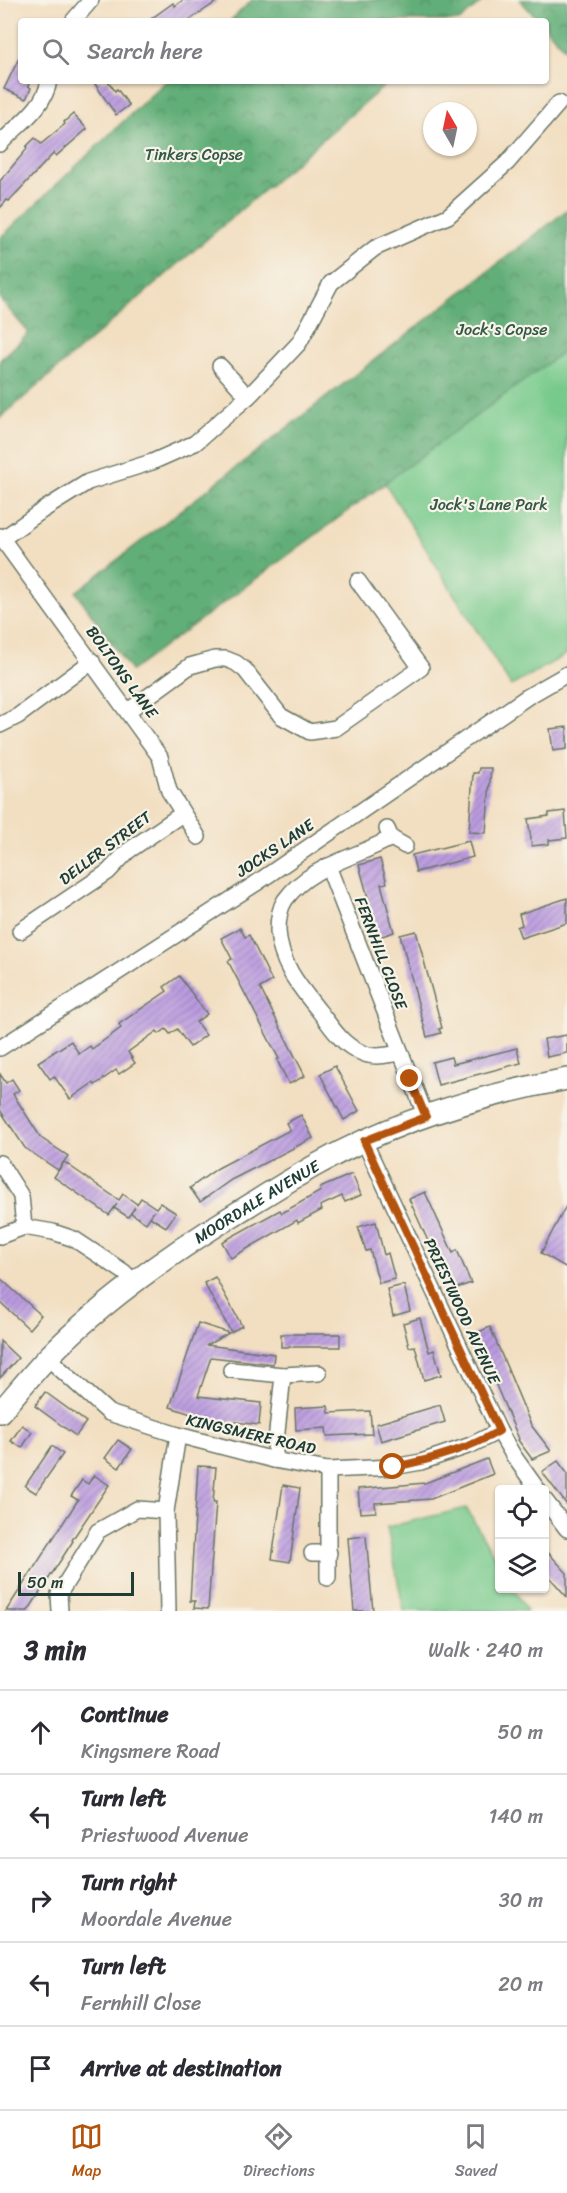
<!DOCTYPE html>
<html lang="en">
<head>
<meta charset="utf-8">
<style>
  body { margin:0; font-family:Sriracha,sans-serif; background:#f2f2f3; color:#2b2b33 }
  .controls { position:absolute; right:18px; bottom:18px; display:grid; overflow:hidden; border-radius:6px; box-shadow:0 2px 4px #0004 }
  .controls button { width:54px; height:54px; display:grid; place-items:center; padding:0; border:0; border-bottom:2px solid #e1e1e2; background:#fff; color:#2b2b33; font:30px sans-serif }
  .compass { position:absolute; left:423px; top:102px; width:54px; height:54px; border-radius:50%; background:#fff; box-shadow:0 2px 4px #0004; rotate:351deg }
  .scale { position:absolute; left:18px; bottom:15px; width:116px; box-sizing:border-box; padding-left:6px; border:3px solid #1f3d34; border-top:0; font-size:16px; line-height:21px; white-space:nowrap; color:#1f3d34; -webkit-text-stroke:4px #f7f3e8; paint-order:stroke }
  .stop { position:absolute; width:18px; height:18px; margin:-14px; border:4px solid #b45309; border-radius:50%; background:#fff }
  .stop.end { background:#b45309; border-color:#fff; box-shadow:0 2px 6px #0008 }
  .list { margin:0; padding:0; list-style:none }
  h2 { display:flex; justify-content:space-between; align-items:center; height:78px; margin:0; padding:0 24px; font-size:26px }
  h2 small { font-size:20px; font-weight:400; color:#7c7c81 }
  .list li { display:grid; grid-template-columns:39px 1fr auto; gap:18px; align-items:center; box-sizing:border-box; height:84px; padding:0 24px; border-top:2px solid #e1e1e2 }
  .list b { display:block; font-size:22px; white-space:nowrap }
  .list p { margin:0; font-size:20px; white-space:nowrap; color:#7c7c81 }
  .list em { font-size:20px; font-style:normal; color:#7c7c81 }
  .icon { flex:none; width:33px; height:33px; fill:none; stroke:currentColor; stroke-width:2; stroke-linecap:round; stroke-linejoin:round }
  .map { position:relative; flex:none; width:567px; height:1611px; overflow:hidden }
  .search { position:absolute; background:#fff; box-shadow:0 2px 4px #0004; left:18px; right:18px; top:18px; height:66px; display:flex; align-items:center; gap:15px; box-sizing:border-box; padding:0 21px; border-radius:6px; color:#7c7c81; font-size:22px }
  .sheet { height:498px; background:#fff }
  nav { display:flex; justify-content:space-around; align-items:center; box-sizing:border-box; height:84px; border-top:2px solid #e1e1e2; background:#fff; font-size:16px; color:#7c7c81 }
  nav a { display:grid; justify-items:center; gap:3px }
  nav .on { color:#b45309 }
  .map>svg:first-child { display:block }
  .forest { fill:url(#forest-crowns); stroke:#407656; stroke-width:1.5 }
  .green { fill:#78ca8c; stroke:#4c8460; stroke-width:1.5 }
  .building { fill:url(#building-hatch) }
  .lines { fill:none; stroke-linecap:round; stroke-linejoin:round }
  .street-casing { stroke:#697565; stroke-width:18 }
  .secondary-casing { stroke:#697565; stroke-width:24 }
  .street { stroke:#fff; stroke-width:15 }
  .secondary { stroke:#fff; stroke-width:21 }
  .route { stroke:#b45309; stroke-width:8 }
  .labels { text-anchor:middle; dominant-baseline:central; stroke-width:4.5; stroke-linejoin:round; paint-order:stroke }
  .park-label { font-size:16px; fill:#315946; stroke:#f7f3e8 }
  .street-label { font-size:16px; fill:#1f3d34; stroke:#f7f3e8 }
</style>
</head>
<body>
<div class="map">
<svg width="567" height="1611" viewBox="0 0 567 1611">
  <defs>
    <pattern id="forest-crowns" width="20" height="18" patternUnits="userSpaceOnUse" patternTransform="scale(1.5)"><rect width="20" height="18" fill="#62ae78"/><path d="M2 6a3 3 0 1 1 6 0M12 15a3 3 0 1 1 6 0" fill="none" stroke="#508f63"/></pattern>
    <pattern id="building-hatch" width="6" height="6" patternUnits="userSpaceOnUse" patternTransform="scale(1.5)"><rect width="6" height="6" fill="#bb9be0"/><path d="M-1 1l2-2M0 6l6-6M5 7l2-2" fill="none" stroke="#9780b6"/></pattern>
  </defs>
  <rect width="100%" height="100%" fill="#f7f3e8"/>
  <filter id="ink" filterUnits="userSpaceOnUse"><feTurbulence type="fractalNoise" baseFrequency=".0167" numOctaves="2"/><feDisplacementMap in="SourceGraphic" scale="12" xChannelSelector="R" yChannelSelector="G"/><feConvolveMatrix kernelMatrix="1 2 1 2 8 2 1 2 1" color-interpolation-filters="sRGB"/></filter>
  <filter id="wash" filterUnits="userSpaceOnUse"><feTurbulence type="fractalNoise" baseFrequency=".008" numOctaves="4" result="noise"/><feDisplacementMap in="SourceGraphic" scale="24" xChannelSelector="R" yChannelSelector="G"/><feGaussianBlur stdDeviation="1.35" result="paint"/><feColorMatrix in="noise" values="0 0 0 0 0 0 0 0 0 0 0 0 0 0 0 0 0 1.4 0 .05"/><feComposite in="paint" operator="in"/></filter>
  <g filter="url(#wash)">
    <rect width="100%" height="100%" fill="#f2dec0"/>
    <g class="forest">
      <path d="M252,0H484L459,21H230Z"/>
      <path d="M520,0H567V51L546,28V21H539Z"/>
      <path d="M166,81H390L0,418V360L29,333L0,299V238Z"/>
      <path d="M567,210V349L131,671L76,592Z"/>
    </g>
    <g class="green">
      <path d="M567,349V654L511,686L385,483Z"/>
      <path d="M466,1508L499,1564L500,1588L514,1589L527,1611H404L387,1527Z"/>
    </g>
    <g id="blocks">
      <g class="building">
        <path d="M183,0H219L188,21H148L173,3L175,6Z"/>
        <path d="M21,54V81H30L28,86L31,88L26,99L4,89Z"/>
        <path d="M93,81H108L115,91L117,89L129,105L116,115Z"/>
        <path d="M73,114L87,129L56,156L54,153L9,201L7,200L0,208V181L27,149L26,147L35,138L41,144L65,124L64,122Z"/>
        <path d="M567,727V749L553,751L550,729Z"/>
        <path d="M479,768H491L486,833L469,832L473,773H478Z"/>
        <path d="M565,811L567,838L549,840V844L532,846L528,819L549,816V813Z"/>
        <path d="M469,841L473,857L416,872L412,855Z"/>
        <path d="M380,859L387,883L381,884L394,932L379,937L359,865Z"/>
        <path d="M567,898V923L521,938L517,927L522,925L519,914Z"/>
        <path d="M240,928L245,937L249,935L272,981L260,988L305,1076L289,1084L277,1060L279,1059L228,961L232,959L221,938Z"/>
        <path d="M416,931L442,1028L439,1029L441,1033L427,1037L400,935Z"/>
        <path d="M179,976L207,1014L196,1022L206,1035L190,1047L177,1029L170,1034L166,1029L159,1034L157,1031L128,1052L135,1063L119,1074L116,1070L95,1085L93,1083L70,1099L54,1076L50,1079L38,1062L71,1041L79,1054L90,1046L92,1049L121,1028L119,1024L167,991L164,987Z"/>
        <path d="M567,1035V1053L547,1057L544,1039Z"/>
        <path d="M517,1048L521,1063L438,1085L432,1062L451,1057L453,1064Z"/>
        <path d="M335,1066L359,1111L344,1120L320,1074Z"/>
        <path d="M0,1074L6,1083L12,1079L19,1090L13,1094L41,1138L68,1156L58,1170L25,1148L0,1110Z"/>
        <path d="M301,1115L313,1138L231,1180L200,1202L190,1188L218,1168L290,1130L286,1123Z"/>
        <path d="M64,1162L119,1200L123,1194L137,1204L141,1198L156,1208L160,1203L176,1213L166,1227L150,1217L154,1211L146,1223L131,1213L135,1207L128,1217L114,1208L117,1204L109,1215L54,1177Z"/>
        <path d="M352,1174L361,1195L345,1202L342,1196L320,1206L322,1210L298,1223L297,1220L231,1258L222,1242L280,1210L282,1213L321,1191L320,1188Z"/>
        <path d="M425,1192L453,1253L457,1250L471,1283L454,1289L441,1259L437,1261L409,1199Z"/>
        <path d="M567,1204V1268L541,1253Z"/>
        <path d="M376,1222L384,1255L388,1253L395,1279L379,1283L370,1250L366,1251L358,1227Z"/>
        <path d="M215,1277L242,1326L231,1332L204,1283Z"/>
        <path d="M0,1278L41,1315L29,1329L0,1302Z"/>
        <path d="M404,1285L410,1311L393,1316L387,1289Z"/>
        <path d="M420,1318L429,1352L434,1350L441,1375L424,1380L415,1346L409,1347L403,1323Z"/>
        <path d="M198,1323L229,1333L207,1345L274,1354L273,1364L211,1357L198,1396L261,1403L259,1425L203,1418L170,1407Z"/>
        <path d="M490,1327L531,1425L551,1451L532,1459L518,1440L519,1439L474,1334Z"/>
        <rect x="281" y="1334" width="59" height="13"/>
        <path d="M0,1341L18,1358L0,1378Z"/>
        <path d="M45,1392L86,1422L76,1436L35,1406Z"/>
        <path d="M440,1405L445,1422L381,1441L376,1424Z"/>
        <path d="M328,1406L329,1413L370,1411L372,1434L327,1436L326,1428L296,1430L295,1408Z"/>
        <path d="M22,1425L32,1432L22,1448L11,1441Z"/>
        <path d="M118,1440L132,1449L119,1468L105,1458Z"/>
        <path d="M52,1446L63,1454L36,1493L25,1486Z"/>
        <path d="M487,1459L493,1474L431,1499L375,1503L376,1512L360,1513L358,1489L425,1483Z"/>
        <path d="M558,1461L567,1473V1505L542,1472Z"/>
        <path d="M198,1466L216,1467L213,1502H216L208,1609L194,1608L195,1601H190Z"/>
        <path d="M94,1475L109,1485L72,1540L73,1541L28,1611H6L78,1500L71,1496L82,1480L88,1484Z"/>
        <path d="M283,1485L300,1488L290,1562L272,1559Z"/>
        <path d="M366,1536L373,1611H354L348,1538Z"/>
        <path d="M544,1548L567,1573V1597L544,1571Z"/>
      </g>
    </g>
  </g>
  <g filter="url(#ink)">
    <use href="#blocks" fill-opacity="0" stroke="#697565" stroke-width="1.5"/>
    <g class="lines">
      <g class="street-casing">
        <g id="street">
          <path d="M73,21L91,0"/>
          <path d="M0,144C18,124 44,109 49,81"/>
          <path d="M220,366L248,397"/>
          <path d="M0,536L160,757L169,791L198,837"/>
          <path d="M2,539L43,510L88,482L152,462L195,443L251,394L299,343L331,283L375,248L448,216L507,163L559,103"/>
          <path d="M128,711L190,666L215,659H226L236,663L245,670L281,716L310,732L336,728L421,668L358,581"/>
          <path d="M0,725L18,716L92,661"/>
          <path d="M387,829L391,838L405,846"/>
          <path d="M391,838C356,858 310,865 285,900C279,909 278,920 278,931C280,964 299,986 319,1011C331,1026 341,1044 360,1052C374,1059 386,1055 400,1053"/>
          <path d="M328,866L426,1117"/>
          <path d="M20,931L108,872L128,851L182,814"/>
          <path d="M0,1048L255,884L527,697L567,674"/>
          <path d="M364,1141L499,1431L513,1455L538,1490"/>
          <path d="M0,1163L21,1196L24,1227"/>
          <path d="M0,1236L24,1227L53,1232L74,1239L124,1272L134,1282"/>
          <path d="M48,1358L109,1413L178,1435L274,1460L328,1470L393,1467L421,1462L471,1445L499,1431"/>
          <path d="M231,1370L283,1375L319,1373"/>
          <path d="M274,1460L283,1375"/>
          <path d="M328,1470V1578"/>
          <path d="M544,1499L567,1529"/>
          <path d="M312,1553H329"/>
          <path d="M60,1611L59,1594L98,1531L137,1509L166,1511"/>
          <path d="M168,1611L166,1511L178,1435"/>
        </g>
      </g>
      <g class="secondary-casing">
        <g id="secondary">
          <path id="s1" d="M0,1412C16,1394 31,1375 48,1357C104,1300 171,1253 240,1211C266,1195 291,1179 318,1164C394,1121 482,1095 567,1079"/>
        </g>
      </g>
      <use href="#street" class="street"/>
      <use href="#secondary" class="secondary"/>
    </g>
  </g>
  <g class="lines" filter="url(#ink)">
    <path class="route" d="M393,1467C431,1460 466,1450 499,1431L364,1141L426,1117L410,1079"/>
  </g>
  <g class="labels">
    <g class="park-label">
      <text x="194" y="154">Tinkers Copse</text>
      <text x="502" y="329">Jock's Copse</text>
      <text x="489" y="504">Jock's Lane Park</text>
    </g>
    <g class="street-label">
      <text transform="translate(122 672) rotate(54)">BOLTONS LANE</text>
      <text transform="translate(105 848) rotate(-37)">DELLER STREET</text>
      <text transform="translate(275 848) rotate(-34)">JOCKS LANE</text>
      <text transform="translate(381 953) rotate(69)">FERNHILL CLOSE</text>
      <text stroke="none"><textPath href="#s1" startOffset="334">MOORDALE AVENUE</textPath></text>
      <text transform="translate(462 1311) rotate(65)">PRIESTWOOD AVENUE</text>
      <text transform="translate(251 1434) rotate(13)">KINGSMERE ROAD</text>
    </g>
  </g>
</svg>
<div class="controls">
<button><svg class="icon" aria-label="locate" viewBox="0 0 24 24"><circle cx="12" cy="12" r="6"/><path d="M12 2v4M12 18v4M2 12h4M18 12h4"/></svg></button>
<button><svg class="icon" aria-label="layers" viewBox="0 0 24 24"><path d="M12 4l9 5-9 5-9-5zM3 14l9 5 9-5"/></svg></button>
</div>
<svg class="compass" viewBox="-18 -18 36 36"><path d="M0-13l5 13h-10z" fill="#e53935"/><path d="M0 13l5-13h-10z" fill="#7c7c81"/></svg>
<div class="scale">50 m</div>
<div class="stop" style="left:393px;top:1467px"></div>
<div class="stop end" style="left:410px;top:1079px"></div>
<div class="search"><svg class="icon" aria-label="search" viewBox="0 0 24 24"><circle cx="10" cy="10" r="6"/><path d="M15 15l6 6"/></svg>Search here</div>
</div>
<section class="sheet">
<h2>3 min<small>Walk · 240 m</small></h2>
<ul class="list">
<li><svg class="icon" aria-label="ahead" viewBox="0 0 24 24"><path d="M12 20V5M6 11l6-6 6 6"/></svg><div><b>Continue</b><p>Kingsmere Road</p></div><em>50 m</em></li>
<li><svg class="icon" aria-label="left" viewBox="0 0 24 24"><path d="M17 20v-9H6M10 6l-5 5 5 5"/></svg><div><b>Turn left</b><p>Priestwood Avenue</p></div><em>140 m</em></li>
<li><svg class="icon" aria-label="right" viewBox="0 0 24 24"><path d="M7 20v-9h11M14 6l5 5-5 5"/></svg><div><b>Turn right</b><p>Moordale Avenue</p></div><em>30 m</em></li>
<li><svg class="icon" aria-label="left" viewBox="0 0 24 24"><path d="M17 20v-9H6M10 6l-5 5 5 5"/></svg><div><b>Turn left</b><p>Fernhill Close</p></div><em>20 m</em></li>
<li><svg class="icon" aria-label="arrive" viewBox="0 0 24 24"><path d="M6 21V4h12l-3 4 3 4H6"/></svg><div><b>Arrive at destination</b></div></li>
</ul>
</section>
<nav>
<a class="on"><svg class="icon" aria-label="map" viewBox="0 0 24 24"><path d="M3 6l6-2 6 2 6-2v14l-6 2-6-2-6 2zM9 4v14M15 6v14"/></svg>Map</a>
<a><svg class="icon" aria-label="directions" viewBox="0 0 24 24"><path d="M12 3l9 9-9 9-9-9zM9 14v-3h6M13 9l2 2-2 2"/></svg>Directions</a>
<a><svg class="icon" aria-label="saved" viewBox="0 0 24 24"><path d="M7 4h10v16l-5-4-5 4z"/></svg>Saved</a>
</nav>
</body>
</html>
